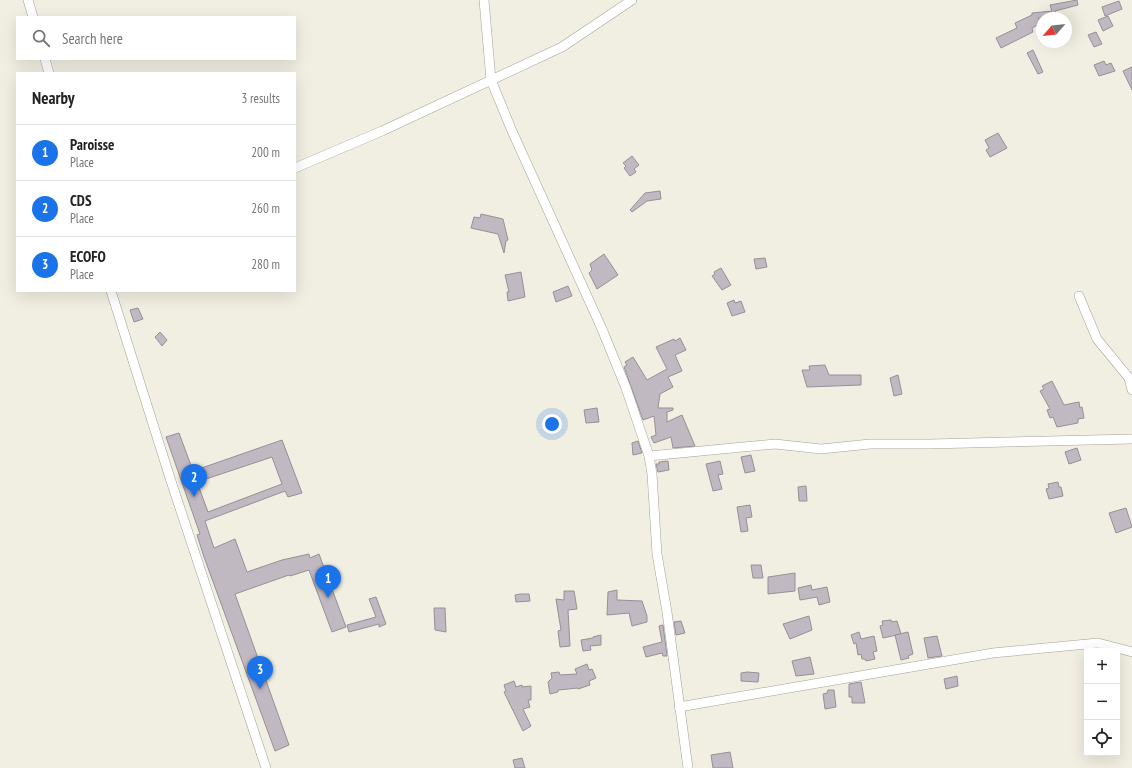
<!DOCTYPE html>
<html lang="en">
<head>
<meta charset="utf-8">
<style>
  body { margin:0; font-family:"PT Sans Narrow",sans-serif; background:#f6f6f6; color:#222 }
  .controls { position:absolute; right:12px; bottom:12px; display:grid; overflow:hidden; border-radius:0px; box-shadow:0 4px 16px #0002 }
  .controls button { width:36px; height:36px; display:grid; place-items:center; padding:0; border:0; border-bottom:1px solid #e0e0e0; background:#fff; color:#222; font:20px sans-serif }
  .compass { position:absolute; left:1036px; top:12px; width:36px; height:36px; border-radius:50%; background:#fff; box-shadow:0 4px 16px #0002; rotate:242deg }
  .you { position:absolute; left:552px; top:424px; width:14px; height:14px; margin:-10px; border:3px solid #fff; border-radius:50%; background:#1a73e8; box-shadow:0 0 0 6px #1a73e833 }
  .badge { display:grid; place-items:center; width:26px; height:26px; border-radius:50%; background:#1a73e8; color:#fff; font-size:13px; font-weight:700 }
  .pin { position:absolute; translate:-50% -33px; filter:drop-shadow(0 1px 2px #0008) }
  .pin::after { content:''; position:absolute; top:21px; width:14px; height:12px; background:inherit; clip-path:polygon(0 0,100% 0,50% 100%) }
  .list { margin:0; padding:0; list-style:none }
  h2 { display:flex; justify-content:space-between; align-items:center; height:52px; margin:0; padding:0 16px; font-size:17px }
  h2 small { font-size:13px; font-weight:400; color:#767676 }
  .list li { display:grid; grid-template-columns:26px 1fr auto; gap:12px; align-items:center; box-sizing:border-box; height:56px; padding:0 16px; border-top:1px solid #e0e0e0 }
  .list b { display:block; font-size:15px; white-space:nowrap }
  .list p { margin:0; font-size:13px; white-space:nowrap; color:#767676 }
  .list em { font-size:13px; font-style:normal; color:#767676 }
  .icon { flex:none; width:22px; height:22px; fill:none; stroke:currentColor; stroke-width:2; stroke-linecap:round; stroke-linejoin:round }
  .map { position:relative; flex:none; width:1132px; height:768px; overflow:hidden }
  .search { position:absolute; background:#fff; box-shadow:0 4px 16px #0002; left:16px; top:16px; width:280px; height:44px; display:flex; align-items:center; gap:10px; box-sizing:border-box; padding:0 14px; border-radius:0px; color:#767676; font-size:15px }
  .panel { position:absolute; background:#fff; box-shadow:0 4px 16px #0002; left:16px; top:72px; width:280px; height:220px; border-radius:0px }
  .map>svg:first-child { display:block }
  .building { fill:#c1b9c2; stroke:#978f98; fill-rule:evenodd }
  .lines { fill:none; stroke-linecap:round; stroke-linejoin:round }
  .street-casing { stroke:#a4a196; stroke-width:10 }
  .street { stroke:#fff; stroke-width:9 }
</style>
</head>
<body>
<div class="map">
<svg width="1132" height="768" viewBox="0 0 1132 768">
  <rect width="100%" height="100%" fill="#f1eee2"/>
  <g class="building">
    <path d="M1077,0L1078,5L1055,11L1057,18H1038L1041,23L1032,28L1033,32L1001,48L996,38L1017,28L1015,23L1032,15V13L1052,11L1050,5Z"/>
    <path d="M1119,1L1122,9L1105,16L1102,7Z"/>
    <path d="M1108,16L1113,26L1103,31L1098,20Z"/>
    <path d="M1096,32L1102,44L1094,47L1088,35Z"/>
    <path d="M1033,50L1043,72L1038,74L1027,53Z"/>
    <path d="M1104,61L1106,65L1111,63L1115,71L1099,76L1094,65Z"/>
    <path d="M1132,67V90L1123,71Z"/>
    <path d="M998,133L1007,148L990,157L986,150L989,148L985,140Z"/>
    <path d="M632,156L639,165L634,169L636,172L630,176L624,168L626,166L623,163Z"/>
    <path d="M660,191L661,199L647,201L632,212L630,210L645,193Z"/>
    <path d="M481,214L503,219L508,240L506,241L504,253L498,234L471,228L474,217L480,218Z"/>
    <path d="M604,254L618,275L597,289L589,273L592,270L590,264Z"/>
    <path d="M765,258L767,267L756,269L754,259Z"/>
    <path d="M721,268L731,285L722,290L712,276L715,274L714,272Z"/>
    <path d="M521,272L525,297L508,301L507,292H509L505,275Z"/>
    <path d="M568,286L572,296L556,302L553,292Z"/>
    <path d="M734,300L735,303L741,301L745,312L732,316L727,303Z"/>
    <path d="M138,308L143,319L134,322L130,310Z"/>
    <path d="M160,332L167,340L162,346L155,337Z"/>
    <path d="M680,338L686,350L675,355L682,371L668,377L673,387L660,394L658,408H673V410L667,412V422L682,415L695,446L673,448L671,437L654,443L651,437L656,435L654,416L643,420L624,367L627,365L625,362L633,357L647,380L667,369L656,347L674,339L675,341Z"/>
    <path d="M825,365L829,375H861V385L807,387L802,370H810L809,366Z"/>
    <path d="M898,375L902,394L894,396L890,378Z"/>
    <path d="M1052,381L1064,405L1079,402L1080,408L1082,407L1084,418L1078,419V423L1057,427L1053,417L1050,418L1047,410L1050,409L1040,391L1044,389L1042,386Z"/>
    <path d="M597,408L599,422L586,423L584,410Z"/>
    <path d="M179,433L193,471L282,440L302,493L288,497L285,491L205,521L214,548L235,539L247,572L282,560L309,554L310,558L319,554L346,627L332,632L309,570L290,576L289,575L235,594L289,745L275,751L204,557L197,535L200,534L166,437ZM272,457L282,484L208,512L197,482Z"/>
    <path d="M638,441L642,453L633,455L632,443Z"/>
    <path d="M1077,448L1081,460L1069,464L1065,452Z"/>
    <path d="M751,455L755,471L745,473L741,457Z"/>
    <path d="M668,461L669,470L658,472L656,464H659V462Z"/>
    <path d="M720,461L723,474L718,475L722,489L713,491L706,464Z"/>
    <path d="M1058,482L1059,487H1061L1063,496L1049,499L1046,489L1049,488L1048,484Z"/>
    <path d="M806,486L807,501H799L798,487Z"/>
    <path d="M750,505L752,517L746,518L748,531L741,532L737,507Z"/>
    <path d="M1126,508L1132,527L1116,533L1109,513Z"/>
    <path d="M751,565H761L763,578H753Z"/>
    <path d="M795,573V591L768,594V577Z"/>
    <path d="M811,585L812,590L827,587L830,602L819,605L817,597L800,600L798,588Z"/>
    <path d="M617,590V600L642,601L647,616V622L632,626L629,613L607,615L608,592Z"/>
    <path d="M564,591H574L577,609L568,610L570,646L560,647L558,631L561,630L556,599L564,600Z"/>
    <path d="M520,594H529L530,601L516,602L515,595Z"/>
    <path d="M376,597L386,624L379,627V624L349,632L347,625L376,617L369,599Z"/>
    <path d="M434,608H445L446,632L435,630Z"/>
    <path d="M809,616L812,630L790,639L783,624Z"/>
    <path d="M891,620L892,622L897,621L901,634L883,638L880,626L883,625L882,621Z"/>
    <path d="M681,621L685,633L676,635L674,622Z"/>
    <path d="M663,625L667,656H663L662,653L646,657L643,647L662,642L659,626Z"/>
    <path d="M859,632L861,639L874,636L877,651L873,652L875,659L866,661L865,659H862L861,654L858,655L856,643L854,644L851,635Z"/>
    <path d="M908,632L913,654L908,656L909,658L901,660L895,635Z"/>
    <path d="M601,635V645L590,646L591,650L583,651L581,640L593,638V637Z"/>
    <path d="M937,636L942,656L928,658L924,638Z"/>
    <path d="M810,657L814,674L796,676L792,661Z"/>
    <path d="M587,664L589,670L592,669L596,678L589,681L590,685L578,689V688L558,690V692L550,694L548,682L552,678L551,673L559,672L560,675L577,674L575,669Z"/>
    <path d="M747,672L759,673L758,682L741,681V673Z"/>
    <path d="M957,676L958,686L946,689L944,679Z"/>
    <path d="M514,681L516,687L522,685V687L531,686V700H528L530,707L523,709L531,726L523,731L504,692L506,691L504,685Z"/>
    <path d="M861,682L865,703H852V697H849V684Z"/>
    <path d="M828,690H834L836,707L825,709L823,694L827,693Z"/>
    <path d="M730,752L733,768H713L711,755Z"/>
    <path d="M522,758L525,768H515L513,760Z"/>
  </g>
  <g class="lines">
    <g class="street-casing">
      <g id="street">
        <path d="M28,0L33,17"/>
        <path d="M484,0L491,80L512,131L602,329L626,388L649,456L652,474L657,554L667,612L688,768"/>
        <path d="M45,59L49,73"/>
        <path d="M295,168L382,131L562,47L632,0"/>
        <path d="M111,291L170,478L266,768"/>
        <path d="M1079,296L1097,339L1129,378L1132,390"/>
        <path d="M649,456L775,444L821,449L870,444H930L1132,439"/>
        <path d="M679,707L993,653L1098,643L1132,652"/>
      </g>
    </g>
    <use href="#street" class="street"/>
  </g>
</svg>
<div class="controls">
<button>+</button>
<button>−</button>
<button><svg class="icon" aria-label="locate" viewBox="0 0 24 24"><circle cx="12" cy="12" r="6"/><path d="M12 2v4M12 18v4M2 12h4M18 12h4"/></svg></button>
</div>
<svg class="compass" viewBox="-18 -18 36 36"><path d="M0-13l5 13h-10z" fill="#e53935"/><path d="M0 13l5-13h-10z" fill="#767676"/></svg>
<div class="you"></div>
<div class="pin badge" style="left:328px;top:598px">1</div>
<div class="pin badge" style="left:194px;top:497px">2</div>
<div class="pin badge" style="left:260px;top:689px">3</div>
<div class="search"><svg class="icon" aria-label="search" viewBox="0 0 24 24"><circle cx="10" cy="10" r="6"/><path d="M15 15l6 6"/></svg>Search here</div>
<section class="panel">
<h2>Nearby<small>3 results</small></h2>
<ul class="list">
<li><span class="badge">1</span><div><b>Paroisse</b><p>Place</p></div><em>200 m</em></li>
<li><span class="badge">2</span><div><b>CDS</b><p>Place</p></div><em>260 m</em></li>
<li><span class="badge">3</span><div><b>ECOFO</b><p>Place</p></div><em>280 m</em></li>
</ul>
</section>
</div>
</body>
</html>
